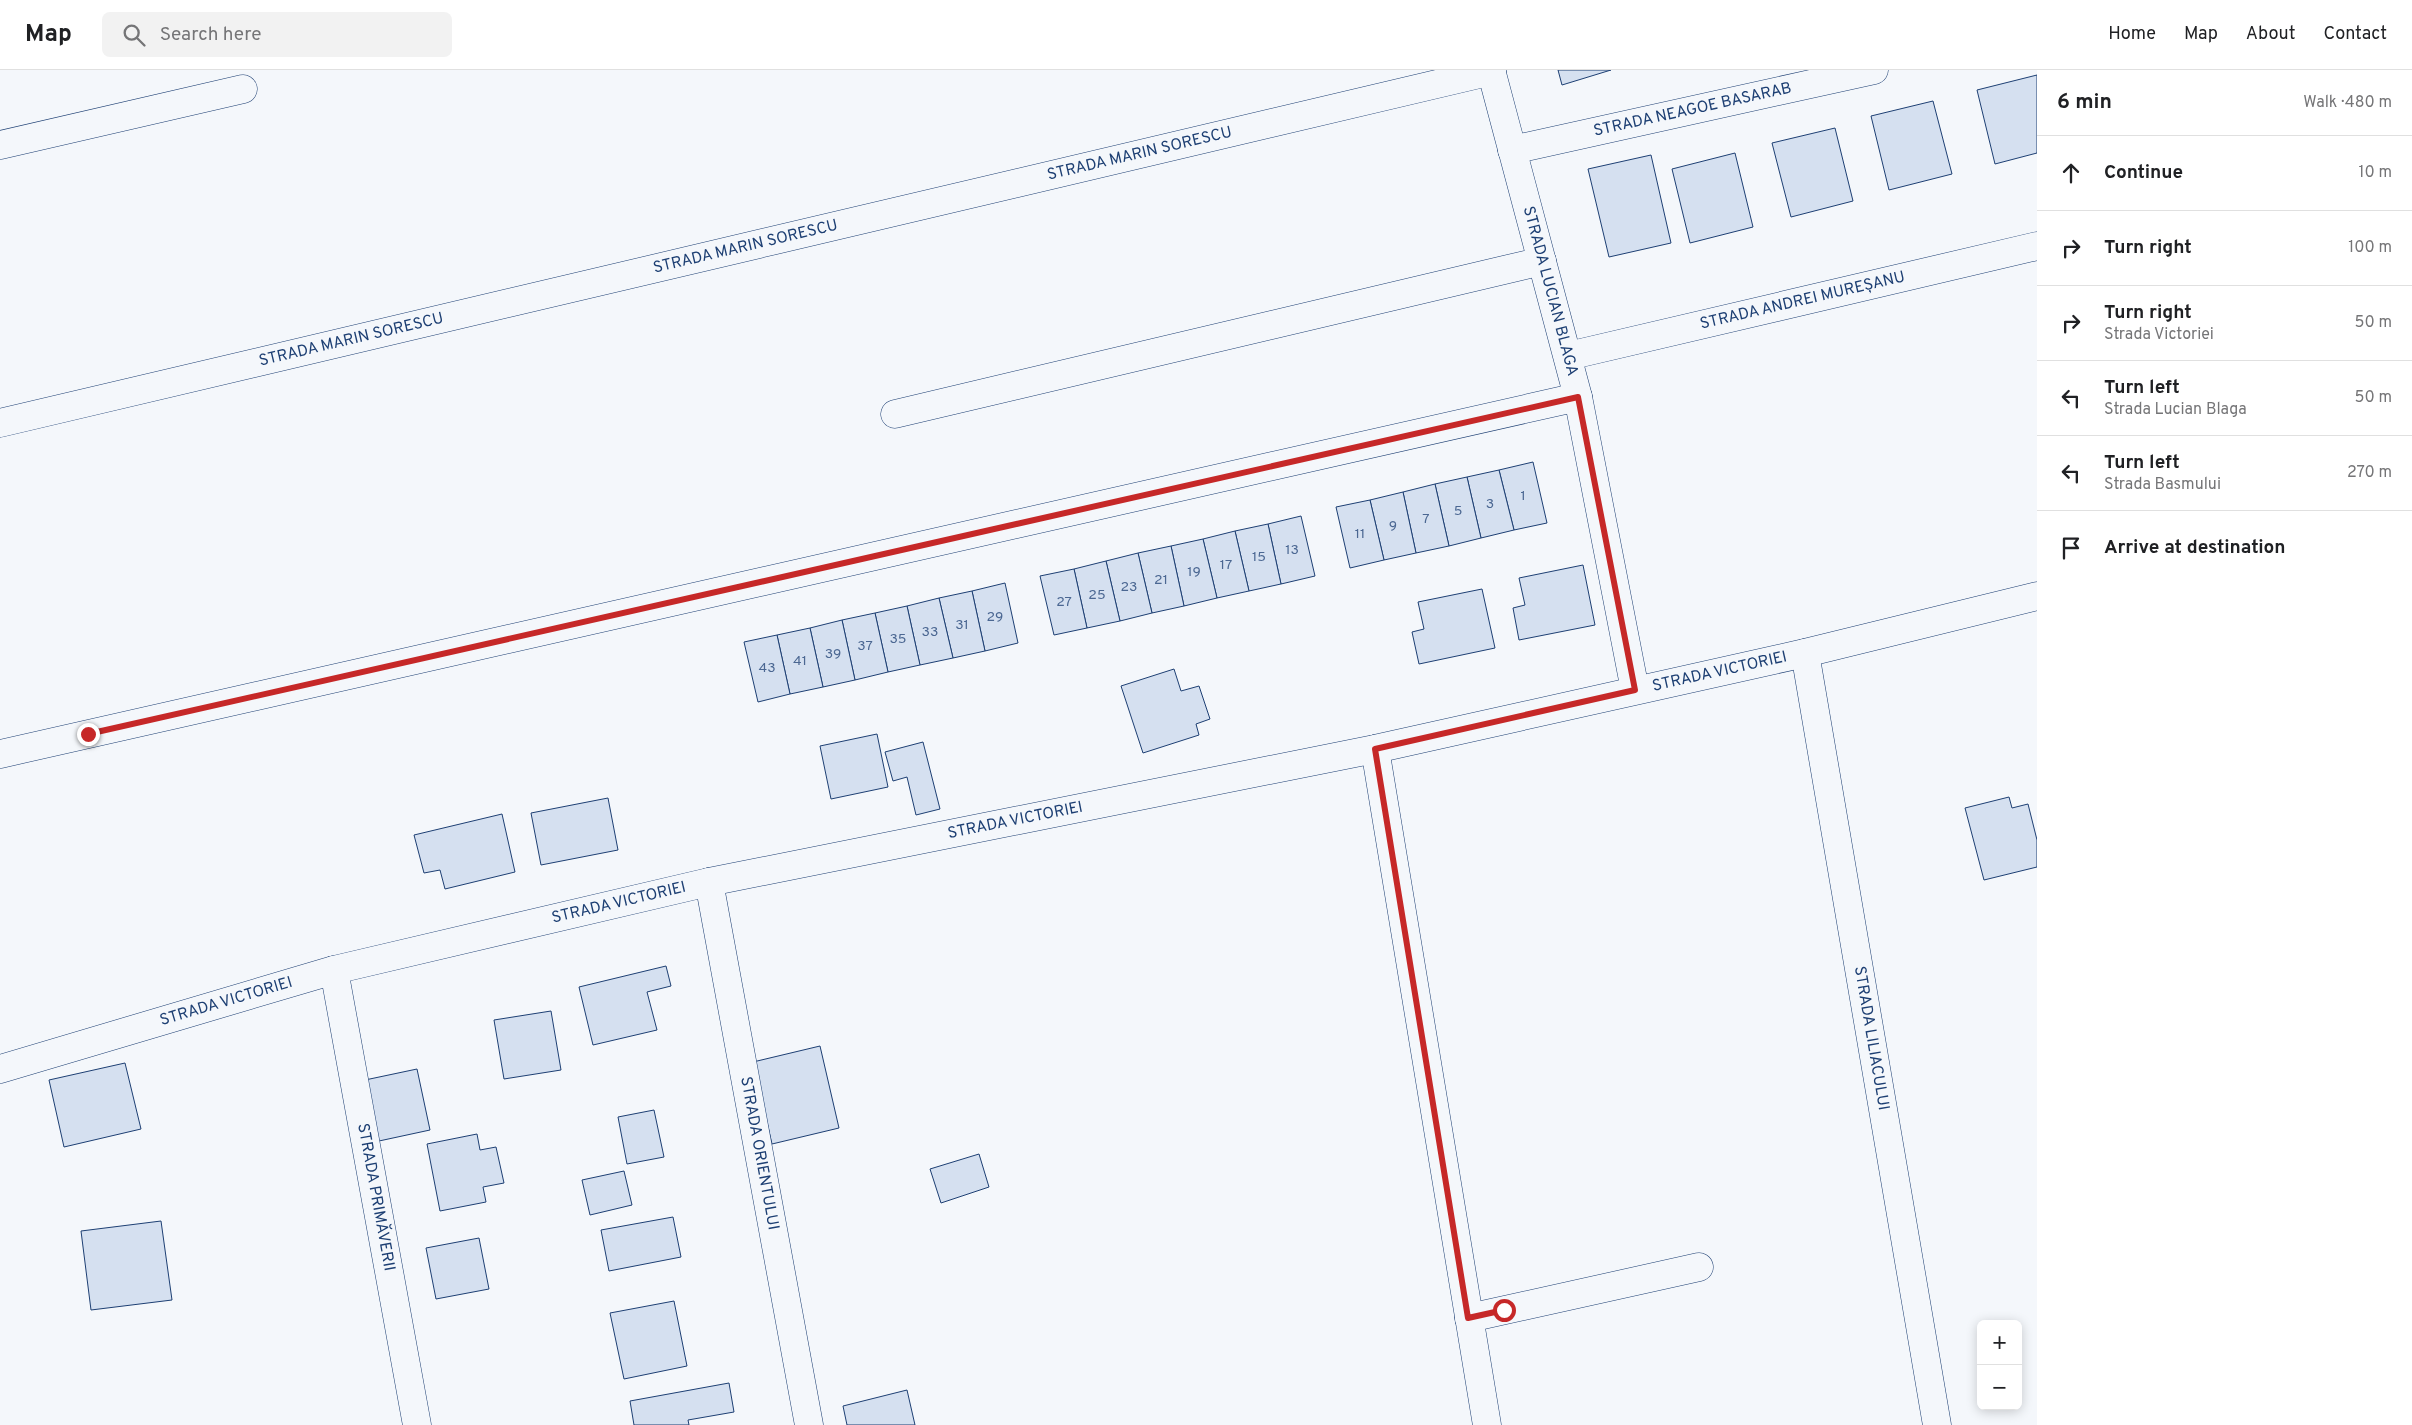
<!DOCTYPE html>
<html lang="en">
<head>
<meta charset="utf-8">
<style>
  body { margin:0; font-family:Overpass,sans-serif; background:#f2f2f2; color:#202124 }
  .controls { position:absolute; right:15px; bottom:15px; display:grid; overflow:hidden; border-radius:8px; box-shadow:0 2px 12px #0003 }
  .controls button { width:45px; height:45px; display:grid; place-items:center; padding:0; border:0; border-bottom:1px solid #e0e0e0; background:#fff; color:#202124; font:25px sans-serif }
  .stop { position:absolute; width:15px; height:15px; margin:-11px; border:4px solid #c62828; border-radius:50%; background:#fff }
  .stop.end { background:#c62828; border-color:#fff; box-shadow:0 1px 5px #0008 }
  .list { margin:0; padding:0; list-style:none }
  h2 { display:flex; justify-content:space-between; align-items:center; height:65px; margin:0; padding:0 20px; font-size:21px }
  h2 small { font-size:16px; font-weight:400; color:#757577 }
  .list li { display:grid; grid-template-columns:32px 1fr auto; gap:15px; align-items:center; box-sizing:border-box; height:75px; padding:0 20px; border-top:1px solid #e0e0e0 }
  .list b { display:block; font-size:19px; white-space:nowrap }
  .list p { margin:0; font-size:16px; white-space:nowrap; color:#757577 }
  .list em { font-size:16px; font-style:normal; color:#757577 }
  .icon { flex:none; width:28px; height:28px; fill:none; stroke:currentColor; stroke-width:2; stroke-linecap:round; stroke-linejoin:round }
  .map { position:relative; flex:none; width:2037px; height:1355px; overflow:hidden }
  header { display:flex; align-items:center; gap:30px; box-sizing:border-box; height:70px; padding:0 25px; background:#fff; border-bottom:1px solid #e0e0e0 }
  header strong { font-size:24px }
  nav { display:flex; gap:28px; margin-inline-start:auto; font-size:18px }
  .search { width:350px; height:45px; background:#f2f2f2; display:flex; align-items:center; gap:12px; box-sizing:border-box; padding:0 18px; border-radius:8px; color:#757577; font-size:19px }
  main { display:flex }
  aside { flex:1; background:#fff }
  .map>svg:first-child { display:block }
  .building { fill:#d5e0f0; stroke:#1d3f73 }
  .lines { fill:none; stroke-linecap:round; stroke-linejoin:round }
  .minor-casing { stroke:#1d3f73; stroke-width:29 }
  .minor { stroke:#f4f7fb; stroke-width:28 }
  .route { stroke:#c62828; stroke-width:6 }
  .labels { text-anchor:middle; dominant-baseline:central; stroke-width:4; stroke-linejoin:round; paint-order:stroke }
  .number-label { font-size:14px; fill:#4b6792 }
  .street-label { font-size:16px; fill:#1d3f73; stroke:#f4f7fb }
</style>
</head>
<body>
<header>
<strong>Map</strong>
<div class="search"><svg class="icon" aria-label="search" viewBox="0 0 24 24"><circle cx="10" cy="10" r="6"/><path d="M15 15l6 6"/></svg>Search here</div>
<nav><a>Home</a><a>Map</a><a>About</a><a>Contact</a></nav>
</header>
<main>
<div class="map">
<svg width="2037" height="1355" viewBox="0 0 2037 1355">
  <rect width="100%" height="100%" fill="#f4f7fb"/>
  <g class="building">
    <path d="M1558,0H1611L1562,15Z"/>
    <path d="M2037,5V83L1995,94L1977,20Z"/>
    <path d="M1933,31L1952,104L1889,120L1871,46Z"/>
    <path d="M1835,58L1853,131L1791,147L1772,73Z"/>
    <path d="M1735,83L1753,157L1690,173L1672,99Z"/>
    <path d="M1651,85L1671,173L1609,187L1588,99Z"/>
    <path d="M1533,392L1547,453L1514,460L1499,400Z"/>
    <path d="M1499,400L1514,460L1481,468L1467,407Z"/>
    <path d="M1467,407L1481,468L1449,476L1435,414Z"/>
    <path d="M1435,414L1449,476L1416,483L1403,422Z"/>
    <path d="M1403,422L1416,483L1384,490L1370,430Z"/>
    <path d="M1370,430L1384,490L1350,498L1336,437Z"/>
    <path d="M1301,446L1315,506L1281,514L1268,454Z"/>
    <path d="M1268,454L1281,514L1249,521L1235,461Z"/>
    <path d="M1235,461L1249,521L1217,528L1203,469Z"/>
    <path d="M1203,469L1217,528L1184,536L1171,476Z"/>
    <path d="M1171,476L1184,536L1152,543L1138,483Z"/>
    <path d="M1138,483L1152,543L1120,551L1106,491Z"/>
    <path d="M1106,491L1120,551L1087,558L1074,499Z"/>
    <path d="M1583,495L1595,555L1519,570L1513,538L1525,535L1519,508Z"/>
    <path d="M1074,499L1087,558L1054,565L1040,506Z"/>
    <path d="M1005,513L1018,573L985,581L972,521Z"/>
    <path d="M1482,519L1495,578L1419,594L1412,562L1424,559L1418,532Z"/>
    <path d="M972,521L985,581L953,588L939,528Z"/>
    <path d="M939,528L953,588L920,595L907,536Z"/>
    <path d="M907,536L920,595L888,602L875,543Z"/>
    <path d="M875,543L888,602L855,610L842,550Z"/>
    <path d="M842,550L855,610L823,617L810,558Z"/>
    <path d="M810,558L823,617L790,624L777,565Z"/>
    <path d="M777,565L790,624L758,632L744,572Z"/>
    <path d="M1174,599L1181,621L1199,616L1210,649L1196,654L1199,665L1143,683L1121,616Z"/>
    <path d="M877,664L888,717L831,729L820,676Z"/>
    <path d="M923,672L940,739L916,745L907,707L893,711L885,682Z"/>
    <path d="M2009,727L2012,738L2028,734L2037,770V797L1984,810L1965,738Z"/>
    <path d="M608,728L618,780L541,795L531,743Z"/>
    <path d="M502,744L515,802L445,819L440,800L424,803L414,765Z"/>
    <path d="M666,896L671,916L647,922L657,960L593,975L579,917Z"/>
    <path d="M551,941L561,1000L504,1009L494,950Z"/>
    <path d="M820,976L839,1058L772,1074L753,992Z"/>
    <path d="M125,993L141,1059L64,1077L49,1010Z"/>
    <path d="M417,999L430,1060L379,1071L365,1010Z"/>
    <path d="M654,1040L664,1087L627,1094L618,1047Z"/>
    <path d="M477,1064L480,1080L496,1077L504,1113L483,1117L486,1132L440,1141L427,1074Z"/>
    <path d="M979,1084L989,1117L941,1133L930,1099Z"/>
    <path d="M624,1101L632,1135L590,1145L582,1110Z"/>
    <path d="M673,1147L681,1187L609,1201L601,1160Z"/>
    <path d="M161,1151L172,1230L91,1240L81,1161Z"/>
    <path d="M479,1168L489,1219L436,1229L426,1178Z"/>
    <path d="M674,1231L687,1296L624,1309L610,1243Z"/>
    <path d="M729,1313L734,1342L688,1350L689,1355H634L630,1331Z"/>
    <path d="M907,1320L915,1355H847L843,1336Z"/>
  </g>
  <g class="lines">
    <g class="minor-casing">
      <g id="minor">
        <path id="s1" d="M1491,0L1578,327L1635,620"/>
        <path d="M0,75L243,19"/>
        <path id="s2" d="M1512,80L1874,0"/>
        <path id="s3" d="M1568,286L2037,176"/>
        <path d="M895,344L1542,191"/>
        <path id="s4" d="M0,353L1492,1"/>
        <path id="s5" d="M1805,583L1937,1355"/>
        <path d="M1375,679L1487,1355"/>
        <path d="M0,684L1578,327"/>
        <path id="s6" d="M709,812L809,1355"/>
        <path id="s7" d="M334,900L417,1355"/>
        <path id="s8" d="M0,999L334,900L709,812L1375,679L1805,583L2037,526"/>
        <path d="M1469,1248L1699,1197"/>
      </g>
    </g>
    <use href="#minor" class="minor"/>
  </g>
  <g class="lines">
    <path class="route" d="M88,664L1578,327L1635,620L1375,679L1468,1248L1504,1240"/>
  </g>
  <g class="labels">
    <g class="number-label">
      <text x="1523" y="426">1</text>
      <text x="1490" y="434">3</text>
      <text x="1458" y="441">5</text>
      <text x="1426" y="449">7</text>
      <text x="1393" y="456">9</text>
      <text x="1360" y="464">11</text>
      <text x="1292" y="480">13</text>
      <text x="1259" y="487">15</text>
      <text x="1226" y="495">17</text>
      <text x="1194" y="502">19</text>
      <text x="1161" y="510">21</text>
      <text x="1129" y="517">23</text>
      <text x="1097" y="525">25</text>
      <text x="1064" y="532">27</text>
      <text x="995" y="547">29</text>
      <text x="962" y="555">31</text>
      <text x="930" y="562">33</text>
      <text x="898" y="569">35</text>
      <text x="865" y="576">37</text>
      <text x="833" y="584">39</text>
      <text x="800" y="591">41</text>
      <text x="767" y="598">43</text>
    </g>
    <g class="street-label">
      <text stroke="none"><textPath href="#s2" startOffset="185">STRADA NEAGOE BASARAB</textPath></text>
      <text stroke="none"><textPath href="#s4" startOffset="1171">STRADA MARIN SORESCU</textPath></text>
      <text stroke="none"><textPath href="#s4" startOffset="766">STRADA MARIN SORESCU</textPath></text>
      <text stroke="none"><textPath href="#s1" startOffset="229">STRADA LUCIAN BLAGA</textPath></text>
      <text stroke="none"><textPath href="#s3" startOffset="241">STRADA ANDREI MUREȘANU</textPath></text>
      <text stroke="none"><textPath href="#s4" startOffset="361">STRADA MARIN SORESCU</textPath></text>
      <text stroke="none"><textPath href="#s8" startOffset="1766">STRADA VICTORIEI</textPath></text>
      <text stroke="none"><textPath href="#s8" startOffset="1046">STRADA VICTORIEI</textPath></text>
      <text stroke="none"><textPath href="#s8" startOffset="641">STRADA VICTORIEI</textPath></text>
      <text stroke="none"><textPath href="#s8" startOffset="236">STRADA VICTORIEI</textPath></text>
      <text stroke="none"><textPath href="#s5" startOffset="391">STRADA LILIACULUI</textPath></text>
      <text stroke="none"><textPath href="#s6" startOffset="276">STRADA ORIENTULUI</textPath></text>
      <text stroke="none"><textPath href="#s7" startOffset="231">STRADA PRIMĂVERII</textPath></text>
    </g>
  </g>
</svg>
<div class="controls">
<button>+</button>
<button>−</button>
</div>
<div class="stop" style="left:1504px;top:1240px"></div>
<div class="stop end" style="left:88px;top:664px"></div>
</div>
<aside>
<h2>6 min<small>Walk · 480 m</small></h2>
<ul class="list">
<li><svg class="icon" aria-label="ahead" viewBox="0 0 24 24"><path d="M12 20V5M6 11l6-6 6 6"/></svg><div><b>Continue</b></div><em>10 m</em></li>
<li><svg class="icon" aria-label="right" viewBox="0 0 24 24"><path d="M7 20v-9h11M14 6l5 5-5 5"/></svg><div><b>Turn right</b></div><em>100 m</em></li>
<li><svg class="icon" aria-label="right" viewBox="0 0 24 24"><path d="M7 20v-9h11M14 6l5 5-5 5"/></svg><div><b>Turn right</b><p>Strada Victoriei</p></div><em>50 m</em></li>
<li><svg class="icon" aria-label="left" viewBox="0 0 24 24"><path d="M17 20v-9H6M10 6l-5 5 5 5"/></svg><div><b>Turn left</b><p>Strada Lucian Blaga</p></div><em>50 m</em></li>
<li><svg class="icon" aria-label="left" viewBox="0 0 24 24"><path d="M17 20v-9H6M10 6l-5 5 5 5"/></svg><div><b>Turn left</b><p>Strada Basmului</p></div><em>270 m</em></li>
<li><svg class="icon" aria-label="arrive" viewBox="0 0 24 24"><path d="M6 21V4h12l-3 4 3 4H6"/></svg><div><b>Arrive at destination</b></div></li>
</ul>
</aside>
</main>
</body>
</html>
